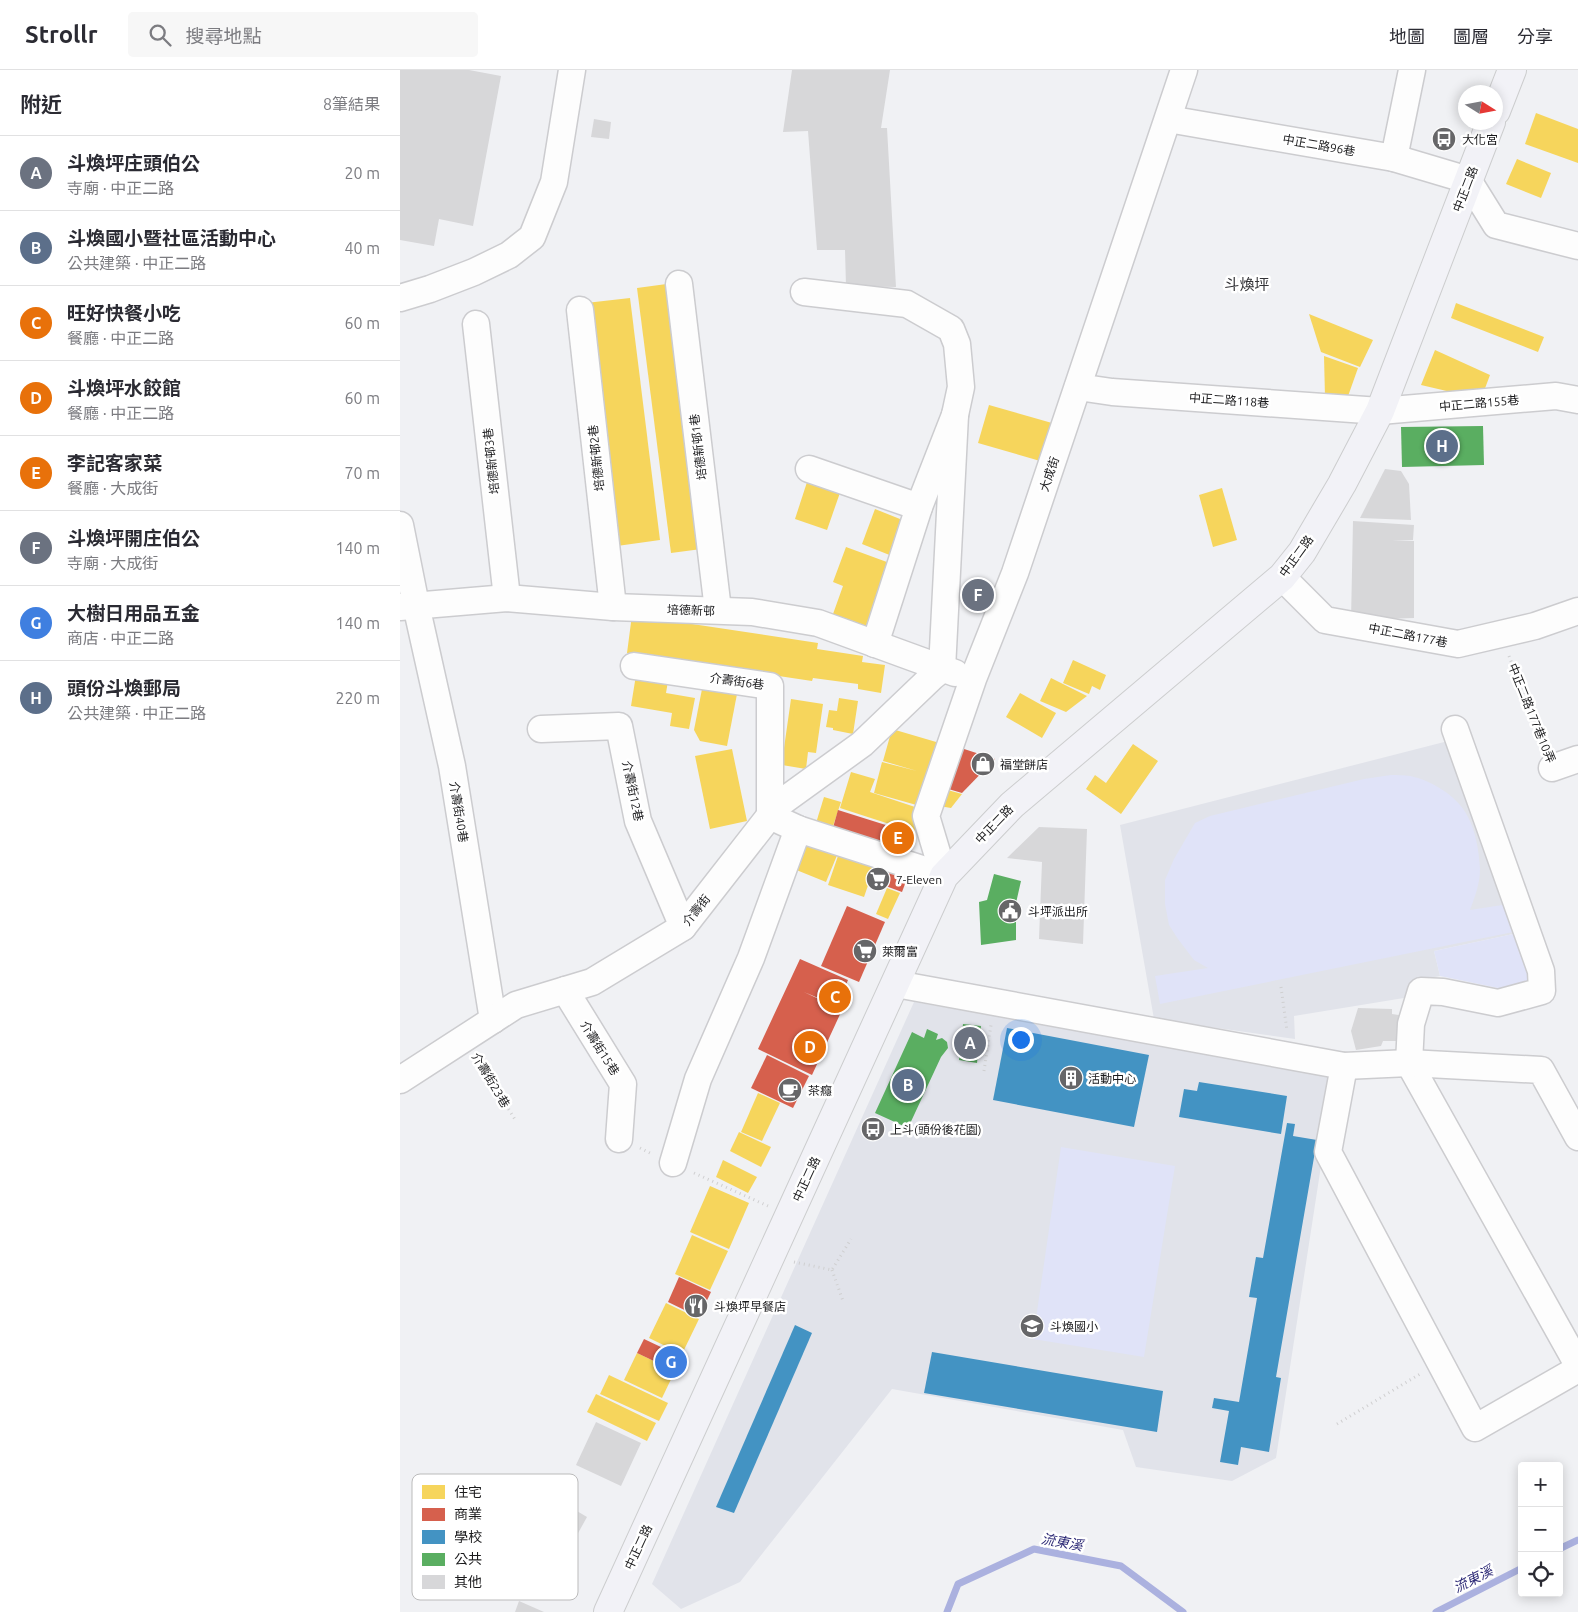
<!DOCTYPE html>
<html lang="zh-TW">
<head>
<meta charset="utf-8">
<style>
  body { margin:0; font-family:Ubuntu,"Noto Sans TC",sans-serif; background:#f7f7f7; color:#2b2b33 }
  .controls { position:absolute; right:15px; bottom:15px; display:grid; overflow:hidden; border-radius:5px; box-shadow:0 2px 12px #0003 }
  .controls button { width:45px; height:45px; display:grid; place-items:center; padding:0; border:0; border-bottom:1px solid #e1e1e2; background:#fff; color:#2b2b33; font:25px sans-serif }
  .compass { position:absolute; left:1058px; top:15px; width:45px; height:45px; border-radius:50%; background:#fff; box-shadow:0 2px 12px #0003; rotate:101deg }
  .you { position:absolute; left:620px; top:969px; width:18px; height:18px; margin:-12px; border:4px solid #fff; border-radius:50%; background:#1a73e8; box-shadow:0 0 0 8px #1a73e833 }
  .badge { display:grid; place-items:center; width:32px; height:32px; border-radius:50%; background:#b45309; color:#fff; font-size:16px; font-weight:700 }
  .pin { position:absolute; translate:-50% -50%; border:2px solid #fff; box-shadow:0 1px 5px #0006 }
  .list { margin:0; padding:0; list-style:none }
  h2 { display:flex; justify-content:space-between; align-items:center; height:65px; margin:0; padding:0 20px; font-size:21px }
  h2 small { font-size:16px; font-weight:400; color:#7c7c81 }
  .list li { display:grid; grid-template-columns:32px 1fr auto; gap:15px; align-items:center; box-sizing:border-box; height:75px; padding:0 20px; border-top:1px solid #e1e1e2 }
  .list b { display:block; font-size:19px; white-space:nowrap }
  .list p { margin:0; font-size:16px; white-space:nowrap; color:#7c7c81 }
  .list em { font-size:16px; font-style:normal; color:#7c7c81 }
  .icon { flex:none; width:28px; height:28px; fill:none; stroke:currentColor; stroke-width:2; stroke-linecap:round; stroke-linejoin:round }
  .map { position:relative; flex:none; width:1178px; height:1542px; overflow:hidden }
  header { display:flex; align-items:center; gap:30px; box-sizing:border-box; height:70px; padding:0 25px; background:#fff; border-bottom:1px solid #e1e1e2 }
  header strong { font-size:24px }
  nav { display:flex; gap:28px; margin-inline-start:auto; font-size:18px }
  .search { width:350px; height:45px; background:#f7f7f7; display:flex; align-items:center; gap:12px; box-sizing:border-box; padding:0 18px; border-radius:5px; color:#7c7c81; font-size:19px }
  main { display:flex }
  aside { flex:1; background:#fff }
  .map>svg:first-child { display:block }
  .built { fill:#e1e3ea }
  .green { fill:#e0e3f8 }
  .homes { fill:#f6d55c }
  .shops { fill:#d6604d }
  .schools { fill:#4393c3 }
  .public { fill:#5aae61 }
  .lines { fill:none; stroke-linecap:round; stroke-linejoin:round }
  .stream { stroke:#abb1df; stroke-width:7 }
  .building { fill:#d7d7d9 }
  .minor-casing { stroke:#cccccf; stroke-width:29 }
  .major-casing { stroke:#cccdce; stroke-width:30 }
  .path { stroke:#cfcfd0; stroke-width:3; stroke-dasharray:1 4; stroke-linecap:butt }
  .minor { stroke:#fdfdfd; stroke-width:26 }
  .major { stroke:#f2f2f7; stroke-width:28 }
  .labels { text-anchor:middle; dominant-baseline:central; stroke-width:5; stroke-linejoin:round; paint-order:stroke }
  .poi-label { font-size:12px; fill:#1b1b1d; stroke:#fff; text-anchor:start }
  .street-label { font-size:12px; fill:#1b1b1d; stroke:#fff }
  .water-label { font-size:14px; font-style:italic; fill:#2d2a76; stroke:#fff }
  .quarter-label { font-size:15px; fill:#333337; stroke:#fff }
  .key { fill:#fff; stroke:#bbb; stroke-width:1 }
  .key-label { font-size:14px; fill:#1b1b1d }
</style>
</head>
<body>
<header>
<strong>Strollr</strong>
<div class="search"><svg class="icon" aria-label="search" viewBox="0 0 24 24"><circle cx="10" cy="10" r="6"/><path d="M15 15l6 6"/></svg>搜尋地點</div>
<nav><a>地圖</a><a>圖層</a><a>分享</a></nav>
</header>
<main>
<aside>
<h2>附近<small>8筆結果</small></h2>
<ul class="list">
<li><span class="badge" style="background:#6b7280">A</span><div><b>斗煥坪庄頭伯公</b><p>寺廟 · 中正二路</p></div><em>20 m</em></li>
<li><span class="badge" style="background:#5c6f8a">B</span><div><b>斗煥國小暨社區活動中心</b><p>公共建築 · 中正二路</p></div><em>40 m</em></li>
<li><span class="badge" style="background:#e8710a">C</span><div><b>旺好快餐小吃</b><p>餐廳 · 中正二路</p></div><em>60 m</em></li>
<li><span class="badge" style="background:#e8710a">D</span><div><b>斗煥坪水餃館</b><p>餐廳 · 中正二路</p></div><em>60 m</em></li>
<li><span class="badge" style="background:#e8710a">E</span><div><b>李記客家菜</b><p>餐廳 · 大成街</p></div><em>70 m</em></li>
<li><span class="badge" style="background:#6b7280">F</span><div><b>斗煥坪開庄伯公</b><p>寺廟 · 大成街</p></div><em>140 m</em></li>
<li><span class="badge" style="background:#3f7fe0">G</span><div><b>大樹日用品五金</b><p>商店 · 中正二路</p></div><em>140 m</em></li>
<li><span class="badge" style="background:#5c6f8a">H</span><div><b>頭份斗煥郵局</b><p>公共建築 · 中正二路</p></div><em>220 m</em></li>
</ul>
</aside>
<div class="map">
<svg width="1178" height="1542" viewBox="0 0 1178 1542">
  <rect width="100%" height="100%" fill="#f0f1f4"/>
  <g class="built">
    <path d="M1052,670L1127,861L1034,881L1040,906L1021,910L1010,927L894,946L895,969L754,949L720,755Z"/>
    <path d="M514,932L935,1005L876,1388L832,1411L736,1397L723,1360L492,1319L340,1512L281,1539L252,1514Z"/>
  </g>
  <g class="green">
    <path d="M991,705C997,705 1004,705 1010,706C1031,710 1059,727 1068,747C1076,762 1079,782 1080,799C1080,813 1075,827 1070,840L1109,834L1118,861L760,934L755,906L808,898L794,890L778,869L769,855L765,834V810L774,789L795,753L810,746L964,709Z"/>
    <path d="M1127,861L1138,909L1127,924L1040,906L1034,881Z"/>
    <path d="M661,1077L775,1096L744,1287L633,1269Z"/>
  </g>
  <g class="homes">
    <path d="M1136,43L1178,59V93L1125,74Z"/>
    <path d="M1117,89L1151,103L1141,128L1106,114Z"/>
    <path d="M274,213L309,478L271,483L237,218Z"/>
    <path d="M230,228L260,470L217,476L186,233Z"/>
    <path d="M1056,233L1144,267L1138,282L1051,248Z"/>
    <path d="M909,244L973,270L960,297L921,282Z"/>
    <path d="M1035,280L1090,305L1081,329L1021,315Z"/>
    <path d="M924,286L958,298L947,329L925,327Z"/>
    <path d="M589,335L659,355L647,393L578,373Z"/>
    <path d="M409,406L442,417L427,460L395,449Z"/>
    <path d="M822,418L837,470L813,477L799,425Z"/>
    <path d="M475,439L505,451L492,486L462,474Z"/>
    <path d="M446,477L495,495L472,558L433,544L443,516L433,512Z"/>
    <path d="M232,545L418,573L417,579L463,586L462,592L485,595L481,623L458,619V614L413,608L412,611L227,583Z"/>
    <path d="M673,590L706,605L700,620L692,616L689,624L663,613Z"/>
    <path d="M236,605L268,611L266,623L295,628L289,659L270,656L272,643L231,636Z"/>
    <path d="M651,608L687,626L666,642L640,631Z"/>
    <path d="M302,619L337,624L327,676L300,671L294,660Z"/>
    <path d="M620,623L656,643L642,668L606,647Z"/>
    <path d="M439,628L458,631L453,664L433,660V658L426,657L429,640L437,641Z"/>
    <path d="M391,629L423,634L416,683L408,682L406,699L376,694L378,677L384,678Z"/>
    <path d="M492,659L543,674L520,736L474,723L482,692L517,701L483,691Z"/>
    <path d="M733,674L758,691L721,744L686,719L695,705L706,713Z"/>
    <path d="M332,679L347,751L310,759L295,686Z"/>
    <path d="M451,702L475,709L470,722L521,739L514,762L440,738Z"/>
    <path d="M544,719L562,724L551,738L539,736Z"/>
    <path d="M424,727L441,732L432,759L416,753Z"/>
    <path d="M401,769L438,783L426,812L389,797Z"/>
    <path d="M439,783L475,795L464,827L428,815Z"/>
    <path d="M487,818L500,823L488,849L476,844Z"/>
    <path d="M358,1023L380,1033L362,1071L341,1062Z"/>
    <path d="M339,1062L371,1077L361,1097L330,1081Z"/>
    <path d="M323,1090L357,1107L348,1123L316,1107Z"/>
    <path d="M310,1116L349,1133L329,1179L290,1162Z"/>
    <path d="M292,1165L328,1181L310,1220L275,1204Z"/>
    <path d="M266,1233L299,1249L282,1284L249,1268Z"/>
    <path d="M237,1283L275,1301L262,1328L224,1310Z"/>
    <path d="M209,1305L268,1333L259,1351L200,1324Z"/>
    <path d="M196,1324L256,1353L247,1371L187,1342Z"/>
  </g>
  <g class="shops">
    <path d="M561,678L595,689L562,723L545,718Z"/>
    <path d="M438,740L508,762L501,783L432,761Z"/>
    <path d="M477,795L508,806L502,822L472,811Z"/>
    <path d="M447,836L485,852L459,912L421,896Z"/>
    <path d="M400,889L448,910L437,936L404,922L442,940L412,1005L358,979Z"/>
    <path d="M367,985L409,1006L393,1038L351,1018Z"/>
    <path d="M279,1207L311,1222L299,1247L268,1232Z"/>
    <path d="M244,1269L282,1287L275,1301L237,1283Z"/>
  </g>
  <g class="schools">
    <path d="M607,958L749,985L734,1057L593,1030Z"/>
    <path d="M799,1012L887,1026L881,1064L779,1047L784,1019L797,1021Z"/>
    <path d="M887,1053L895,1054L893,1066L917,1070L876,1307L881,1308L869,1382L841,1377L838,1395L820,1392L829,1341L812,1338L814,1328L839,1332L857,1228L849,1227L856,1187L863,1188Z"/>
    <path d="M395,1255L412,1263L334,1443L316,1437Z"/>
    <path d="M532,1282L763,1321L757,1362L524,1323Z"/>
  </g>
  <g class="public">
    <path d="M1083,356L1084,395L1002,397L1001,357Z"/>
    <path d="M594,804L621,811L616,833V870L581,875L579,832L587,830Z"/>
    <path d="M563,954L581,956L577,993L559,990Z"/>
    <path d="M527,959L538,964L536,970L542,968L547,972L548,978L541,987L508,1058L475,1043L512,962L524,968Z"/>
  </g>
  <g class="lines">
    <g class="stream">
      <path d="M1159,1479L1178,1470"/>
      <path d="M547,1542L558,1514L634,1479L721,1496L783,1542"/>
      <path d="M1036,1542L1122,1498"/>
    </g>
  </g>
  <g class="building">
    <path d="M0,0H69L101,6L73,156L39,149L34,176L0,170Z"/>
    <path d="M392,0H490L481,58H487L496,217L446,216L445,180H417L408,61L383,62Z"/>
    <path d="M194,49L211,52L209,69L191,67Z"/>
    <path d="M985,399L1001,401L1009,414L1011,450L960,448Z"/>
    <path d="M953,451L1014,455L1013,470H992L1014,471V548L951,550Z"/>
    <path d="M639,757L687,759L683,874L639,869L642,792L607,788Z"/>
    <path d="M958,938L992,939V944L1005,946V971H983L981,976L956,980L951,961Z"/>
    <path d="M196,1352L241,1373L221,1416L176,1395Z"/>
    <path d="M160,1431L187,1447L151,1512L123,1497Z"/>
    <path d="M119,1531L144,1542H115Z"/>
  </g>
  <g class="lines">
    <g class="minor-casing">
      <g id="minor">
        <path d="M768,49L994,88L1068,110L1096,155L1178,176"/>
        <path d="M994,88L1012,0"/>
        <path d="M279,214L318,540"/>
        <path d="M404,222L507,234L551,259L557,274L561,317L555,345L519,437L475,574"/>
        <path d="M0,228L30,219L74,202L109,185L132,167L154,112L172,0"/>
        <path d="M180,240L213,537"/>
        <path d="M76,254L107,528"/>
        <path d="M678,317L712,322L980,341L1156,326L1178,330"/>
        <path d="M409,399L519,437"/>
        <path d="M0,455L16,535L52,696L93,950"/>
        <path d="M882,507L925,550L1058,574L1135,556L1178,541"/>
        <path d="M0,537L107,528L213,537L352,542L418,553L555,603"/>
        <path d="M234,596L370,616V746L398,759L544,806"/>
        <path d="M141,659L219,656L238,751L283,857"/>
        <path d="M1055,659L1141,901L1142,921L1098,933L1043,922L1021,921L1011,954L1009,993L1178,1295"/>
        <path d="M1152,698L1178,689"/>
        <path d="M544,806L526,746L573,609L615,503L784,0"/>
        <path d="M496,914L944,996L1009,993L1141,1000L1178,1067"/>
        <path d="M165,920L223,1014L219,1069"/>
        <path d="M944,996L928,1082L1075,1358L1178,1299"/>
        <path d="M0,1010L116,935L192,912L283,857L379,734L462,674L532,607L542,599L555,345"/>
        <path d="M273,1093L298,1009L351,888L398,759"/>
      </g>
    </g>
    <g class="major-casing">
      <g id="major">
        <path d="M1096,41L1112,0"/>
        <path d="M208,1542L544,806L612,735L882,507L902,482L942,414L980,341L1091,52"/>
      </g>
    </g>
    <g class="path">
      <path d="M1109,586L1144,676"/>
      <path d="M881,917L887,961"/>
      <path d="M77,988L116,1051"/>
      <path d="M584,1001L591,955"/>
      <path d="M240,1078L252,1084"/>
      <path d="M294,1103L368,1136"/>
      <path d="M394,1192L432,1200L451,1169"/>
      <path d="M432,1200L443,1231"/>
      <path d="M937,1354L1020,1304"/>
    </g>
    <use href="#minor" class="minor"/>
    <use href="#major" class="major"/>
  </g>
  <defs>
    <g id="bus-disc" transform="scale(1.25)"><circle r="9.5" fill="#666668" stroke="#fff"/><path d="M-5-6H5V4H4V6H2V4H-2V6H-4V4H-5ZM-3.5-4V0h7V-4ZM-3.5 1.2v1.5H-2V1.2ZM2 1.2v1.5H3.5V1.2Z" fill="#fff"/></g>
    <g id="shop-disc" transform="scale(1.25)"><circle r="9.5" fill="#666668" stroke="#fff"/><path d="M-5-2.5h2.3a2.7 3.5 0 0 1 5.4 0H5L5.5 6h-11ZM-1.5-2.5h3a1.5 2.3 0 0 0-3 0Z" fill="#fff"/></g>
    <g id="supermarket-disc" transform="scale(1.25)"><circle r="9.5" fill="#666668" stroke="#fff"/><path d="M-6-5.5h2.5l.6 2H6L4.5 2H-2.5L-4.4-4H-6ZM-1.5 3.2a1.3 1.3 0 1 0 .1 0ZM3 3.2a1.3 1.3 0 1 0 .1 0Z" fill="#fff"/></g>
    <g id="civic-disc" transform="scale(1.25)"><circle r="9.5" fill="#666668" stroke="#fff"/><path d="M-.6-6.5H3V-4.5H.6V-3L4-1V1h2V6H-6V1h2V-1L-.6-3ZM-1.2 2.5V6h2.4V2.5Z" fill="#fff"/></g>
    <g id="building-disc" transform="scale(1.25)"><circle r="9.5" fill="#666668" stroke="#fff"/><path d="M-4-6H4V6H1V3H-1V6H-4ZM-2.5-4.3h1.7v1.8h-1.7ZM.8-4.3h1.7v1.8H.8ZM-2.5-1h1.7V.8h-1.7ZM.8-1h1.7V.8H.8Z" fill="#fff"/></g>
    <g id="cafe-disc" transform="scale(1.25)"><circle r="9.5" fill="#666668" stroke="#fff"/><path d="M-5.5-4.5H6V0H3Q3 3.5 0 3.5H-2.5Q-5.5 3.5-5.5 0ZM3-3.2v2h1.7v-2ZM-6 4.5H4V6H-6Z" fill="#fff"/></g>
    <g id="restaurant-disc" transform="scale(1.25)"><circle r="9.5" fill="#666668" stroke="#fff"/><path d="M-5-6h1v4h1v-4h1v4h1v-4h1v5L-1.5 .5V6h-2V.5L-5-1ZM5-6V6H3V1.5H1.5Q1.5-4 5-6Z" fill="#fff"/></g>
    <g id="school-disc" transform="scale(1.25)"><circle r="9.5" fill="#666668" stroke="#fff"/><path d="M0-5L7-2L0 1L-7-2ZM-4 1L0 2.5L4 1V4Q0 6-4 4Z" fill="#fff"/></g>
  </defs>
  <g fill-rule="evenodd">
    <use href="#bus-disc" x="1044" y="69"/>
    <use href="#shop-disc" x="583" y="694"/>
    <use href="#supermarket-disc" x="478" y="809"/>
    <use href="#civic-disc" x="610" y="841"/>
    <use href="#supermarket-disc" x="465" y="881"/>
    <use href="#building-disc" x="671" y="1008"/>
    <use href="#cafe-disc" x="390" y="1020"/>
    <use href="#bus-disc" x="473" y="1059"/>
    <use href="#restaurant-disc" x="296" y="1236"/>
    <use href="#school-disc" x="632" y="1256"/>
  </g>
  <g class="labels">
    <g class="poi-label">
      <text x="1062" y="69">大化宮</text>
      <text x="600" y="694">福堂餅店</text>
      <text x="496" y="809">7-Eleven</text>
      <text x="628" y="841">斗坪派出所</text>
      <text x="482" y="881">萊爾富</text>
      <text x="688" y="1008">活動中心</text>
      <text x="408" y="1020">茶癮</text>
      <text x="490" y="1059">上斗(頭份後花園)</text>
      <text x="314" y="1236">斗煥坪早餐店</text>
      <text x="650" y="1256">斗煥國小</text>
    </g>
    <g class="street-label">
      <text transform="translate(919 75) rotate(10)">中正二路96巷</text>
      <text transform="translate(1065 119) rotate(-69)">中正二路</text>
      <text transform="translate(829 330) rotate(4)">中正二路118巷</text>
      <text transform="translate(1079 333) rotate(-5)">中正二路155巷</text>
      <text transform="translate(298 377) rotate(-97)">培德新邨1巷</text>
      <text transform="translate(196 388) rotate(-96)">培德新邨2巷</text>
      <text transform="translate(91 391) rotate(-96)">培德新邨3巷</text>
      <text transform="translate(649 404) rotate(-71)">大成街</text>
      <text transform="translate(896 486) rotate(-54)">中正二路</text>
      <text transform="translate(291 540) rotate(2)">培德新邨</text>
      <text transform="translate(1008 565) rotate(11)">中正二路177巷</text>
      <text transform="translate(337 611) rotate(8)">介壽街6巷</text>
      <text transform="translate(1132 643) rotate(68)">中正二路177巷10弄</text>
      <text transform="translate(233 721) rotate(78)">介壽街12巷</text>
      <text transform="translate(59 742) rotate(81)">介壽街40巷</text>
      <text transform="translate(594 754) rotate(-46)">中正二路</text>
      <text transform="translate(296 840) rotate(-51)">介壽街</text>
      <text transform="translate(200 978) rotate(58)">介壽街15巷</text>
      <text transform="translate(91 1010) rotate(59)">介壽街23巷</text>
      <text transform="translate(406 1109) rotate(-65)">中正二路</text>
      <text transform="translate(238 1477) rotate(-65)">中正二路</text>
    </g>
    <g class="water-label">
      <text transform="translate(662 1472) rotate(10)">流東溪</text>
      <text transform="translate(1073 1509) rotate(-27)">流東溪</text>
    </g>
    <g class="quarter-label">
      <text x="847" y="214">斗煥坪</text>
    </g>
  </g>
  <rect x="12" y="1404" width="166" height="126" rx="8" class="key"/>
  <rect x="22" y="1415" width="23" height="14" fill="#f6d55c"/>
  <rect x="22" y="1438" width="23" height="13" fill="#d6604d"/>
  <rect x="22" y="1460" width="23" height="14" fill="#4393c3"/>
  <rect x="22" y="1483" width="23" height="13" fill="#5aae61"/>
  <rect x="22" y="1505" width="23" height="14" fill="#d7d7d9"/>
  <g class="key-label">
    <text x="54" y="1427">住宅</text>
    <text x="54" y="1449">商業</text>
    <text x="54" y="1472">學校</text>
    <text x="54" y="1494">公共</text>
    <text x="54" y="1517">其他</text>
  </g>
</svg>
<div class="controls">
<button>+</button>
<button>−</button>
<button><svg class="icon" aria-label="locate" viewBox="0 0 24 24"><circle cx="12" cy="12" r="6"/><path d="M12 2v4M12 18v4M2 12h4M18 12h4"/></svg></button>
</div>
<svg class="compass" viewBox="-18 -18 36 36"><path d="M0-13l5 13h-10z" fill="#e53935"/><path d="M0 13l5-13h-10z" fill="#7c7c81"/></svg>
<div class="you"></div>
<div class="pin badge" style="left:570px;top:973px;background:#6b7280">A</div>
<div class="pin badge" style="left:508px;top:1015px;background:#5c6f8a">B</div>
<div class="pin badge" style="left:435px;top:927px;background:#e8710a">C</div>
<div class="pin badge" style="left:410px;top:977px;background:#e8710a">D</div>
<div class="pin badge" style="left:498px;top:768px;background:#e8710a">E</div>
<div class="pin badge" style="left:578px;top:525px;background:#6b7280">F</div>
<div class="pin badge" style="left:271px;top:1292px;background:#3f7fe0">G</div>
<div class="pin badge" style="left:1042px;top:376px;background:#5c6f8a">H</div>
</div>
</main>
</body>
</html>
